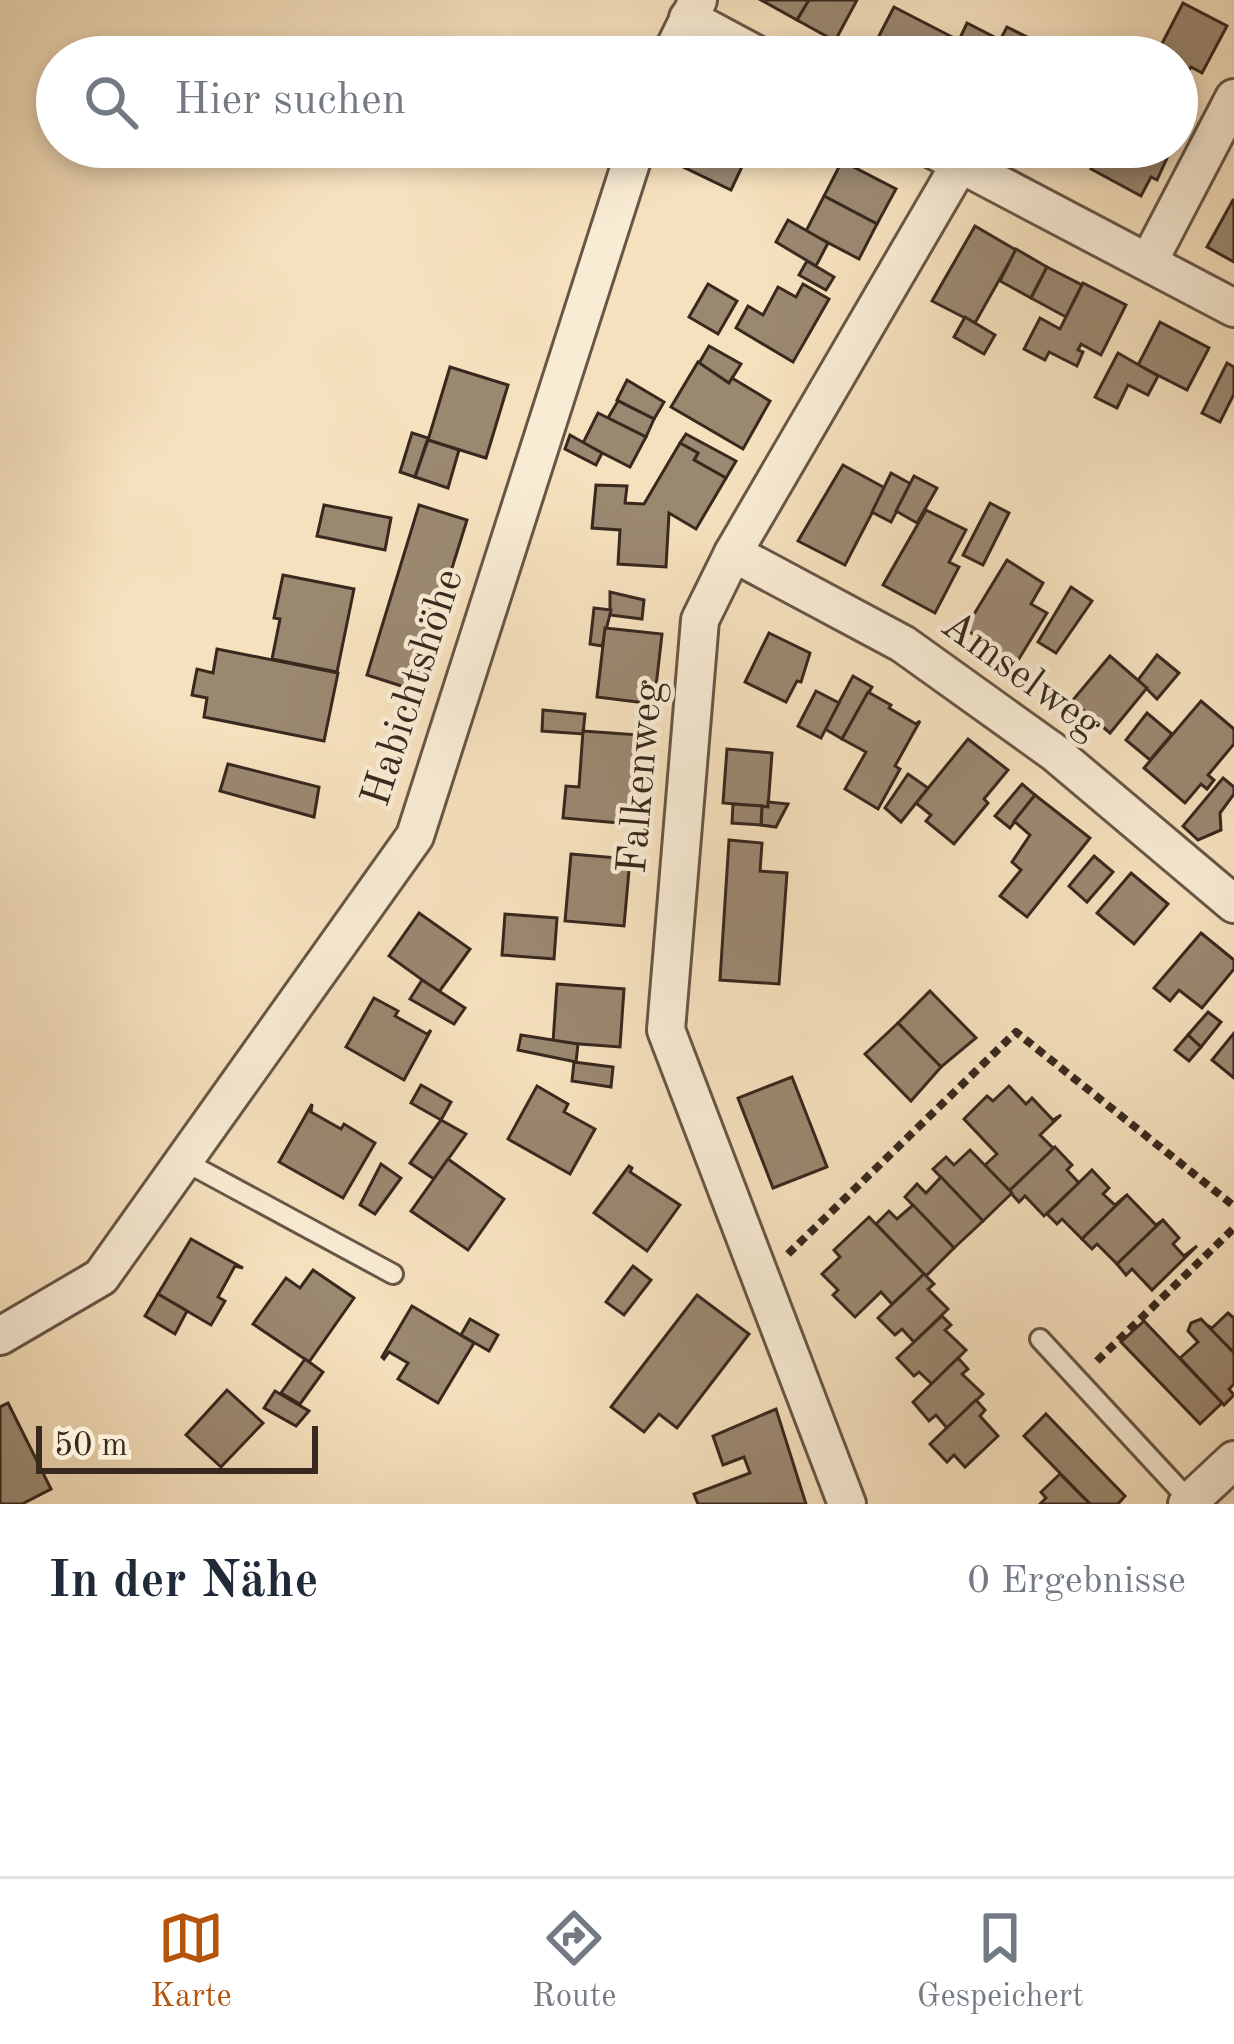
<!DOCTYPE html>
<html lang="de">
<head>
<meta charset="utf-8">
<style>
  body { margin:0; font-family:"Old Standard TT",serif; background:#f6f6f7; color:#1f2937 }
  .scale { position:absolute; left:36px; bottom:30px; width:282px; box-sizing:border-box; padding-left:12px; border:6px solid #38281e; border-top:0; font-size:33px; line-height:42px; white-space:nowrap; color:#38281e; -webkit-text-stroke:9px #f9ecd5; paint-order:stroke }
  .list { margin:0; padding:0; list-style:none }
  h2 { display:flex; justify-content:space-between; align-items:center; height:156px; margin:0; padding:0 48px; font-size:51px }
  h2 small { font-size:39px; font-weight:400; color:#747a83 }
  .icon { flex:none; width:66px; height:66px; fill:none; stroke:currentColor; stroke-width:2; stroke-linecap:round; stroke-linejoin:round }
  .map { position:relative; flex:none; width:1234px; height:1504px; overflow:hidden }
  .search { position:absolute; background:#fff; box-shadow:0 6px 18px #0003; left:36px; right:36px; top:36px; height:132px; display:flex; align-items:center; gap:30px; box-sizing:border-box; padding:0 42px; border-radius:66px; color:#747a83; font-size:45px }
  .sheet { height:372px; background:#fff }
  nav { display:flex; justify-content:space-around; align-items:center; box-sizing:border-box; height:168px; border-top:3px solid #e0e1e3; background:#fff; font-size:33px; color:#747a83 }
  nav a { display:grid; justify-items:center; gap:6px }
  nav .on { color:#b45309 }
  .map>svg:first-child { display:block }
  .building { fill:#9b8871; stroke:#38281e; stroke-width:3 }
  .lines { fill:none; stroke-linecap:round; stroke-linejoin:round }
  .service-casing { stroke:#685646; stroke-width:24 }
  .minor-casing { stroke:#685646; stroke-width:42 }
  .path { stroke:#38281e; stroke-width:8; stroke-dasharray:9 6; stroke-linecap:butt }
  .service { stroke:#f9ecd5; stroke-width:18 }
  .minor { stroke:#f9ecd5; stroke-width:36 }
  .labels { text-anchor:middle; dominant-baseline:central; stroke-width:9; stroke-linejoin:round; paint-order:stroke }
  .street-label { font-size:42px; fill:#38281e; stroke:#f9ecd5 }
</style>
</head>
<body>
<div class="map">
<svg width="1234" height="1504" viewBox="0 0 1234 1504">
  <rect width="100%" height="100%" fill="#f6e1be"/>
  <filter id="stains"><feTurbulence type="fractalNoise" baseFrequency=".00167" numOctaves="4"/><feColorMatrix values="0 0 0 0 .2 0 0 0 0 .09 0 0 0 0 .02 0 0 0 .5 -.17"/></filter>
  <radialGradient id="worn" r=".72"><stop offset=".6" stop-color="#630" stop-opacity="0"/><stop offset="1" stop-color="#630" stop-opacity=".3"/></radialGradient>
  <g class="building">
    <path d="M761,0H809L797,20Z"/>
    <path d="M809,0H857L835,41L797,20Z"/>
    <path d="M1183,3L1227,26L1202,73L1191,67L1186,75L1177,70V57H1155Z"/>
    <path d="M894,7L960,41L951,57H868Z"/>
    <path d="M967,23L1000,40L991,57H951Z"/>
    <path d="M1007,27L1031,39L1022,57H991Z"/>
    <path d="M683,147H734L748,154L731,190L675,163Z"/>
    <path d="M1103,147H1146L1167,158L1157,180L1151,177L1141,196L1091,169Z"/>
    <path d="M842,161L896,189L877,224L824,196Z"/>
    <path d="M824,196L877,224L859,259L806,231Z"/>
    <path d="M1233,200H1234V262L1207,247Z"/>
    <path d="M788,220L828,243L816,266L776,242Z"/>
    <path d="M975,226L1016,250L975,323L932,301Z"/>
    <path d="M1016,249L1047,267L1031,298L1000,281Z"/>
    <path d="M807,261L834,277L826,290L799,275Z"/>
    <path d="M1047,267L1082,285L1066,317L1031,298Z"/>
    <path d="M1083,283L1126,305L1101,355L1081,344L1078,350L1083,352L1077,366L1049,352L1045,360L1024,349L1040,318L1060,329Z"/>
    <path d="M708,284L737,301L718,334L689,317Z"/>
    <path d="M803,284L829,299L793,362L736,328L748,306L763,315L778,287L796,297Z"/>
    <path d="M965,317L995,335L984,354L954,337Z"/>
    <path d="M1160,322L1209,348L1187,390L1138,365Z"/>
    <path d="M709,346L741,364L729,383L698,365Z"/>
    <path d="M1118,353L1158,376L1148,395L1128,385L1117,408L1095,397Z"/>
    <path d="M698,362L729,383L732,378L770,401L743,449L671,407Z"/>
    <path d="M1227,363L1234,367V394L1220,422L1202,413Z"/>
    <path d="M450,367L508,385L486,458L428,440Z"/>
    <path d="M627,380L664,402L654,419L617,400Z"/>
    <path d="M618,401L654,419L646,437L608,418Z"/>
    <path d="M598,413L646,437L630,467L583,443Z"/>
    <path d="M412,433L428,438L415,477L400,472Z"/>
    <path d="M686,434L736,461L726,478L694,460L698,453L680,443Z"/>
    <path d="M570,435L602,453L596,465L565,449Z"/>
    <path d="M428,440L459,450L448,488L415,477Z"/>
    <path d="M680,443L698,453L694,460L726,478L696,529L669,513L666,567L618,564L620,530L592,528L596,485L627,486L625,503L644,504Z"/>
    <path d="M843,465L885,488L845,565L798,541Z"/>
    <path d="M891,473L911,484L891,522L872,512Z"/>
    <path d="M914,476L937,488L917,523L896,511Z"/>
    <path d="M990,503L1009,513L983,565L963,555Z"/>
    <path d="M324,505L391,518L385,550L317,536Z"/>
    <path d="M419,505L467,520L414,690L367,675Z"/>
    <path d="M926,510L966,530L949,562L959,567L935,613L883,585Z"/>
    <path d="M1007,560L1043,583L1031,604L1047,613L1017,662L965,629Z"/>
    <path d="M283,575L354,589L337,672L272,659L280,619L274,618Z"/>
    <path d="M1071,587L1092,601L1056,653L1038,642Z"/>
    <path d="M610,592L644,600L642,619L610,615Z"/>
    <path d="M594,608L611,610L602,646L590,644Z"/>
    <path d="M605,628L662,634L654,704L597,697Z"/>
    <path d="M769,633L810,653L801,682L797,681L786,702L745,682Z"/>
    <path d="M217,649L338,673L324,741L204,717L207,698L192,695L197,669L213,673Z"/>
    <path d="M1157,655L1179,673L1157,699L1138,680Z"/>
    <path d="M1110,656L1147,688L1110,733L1072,701Z"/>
    <path d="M853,676L872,687L842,739L825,729Z"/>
    <path d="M816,691L839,703L821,738L798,726Z"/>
    <path d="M868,692L891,705L889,708L916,724L920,721L895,766L900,769L878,809L845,789L866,752L842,739Z"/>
    <path d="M1201,701L1234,729V744L1208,775L1214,780L1207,789L1201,784L1185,803L1144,768Z"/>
    <path d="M543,710L585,714L583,734L542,731Z"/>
    <path d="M1147,713L1172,734L1150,760L1126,740Z"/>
    <path d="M583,731L639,735L635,740L631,824L563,818L566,786L579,787Z"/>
    <path d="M968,739L1008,770L984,799L988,803L954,844L926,821L931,815L916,803Z"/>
    <path d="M727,749L772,753L768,807L723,803Z"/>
    <path d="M228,764L319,787L314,817L220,791Z"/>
    <path d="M908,774L928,788L901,822L885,808Z"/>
    <path d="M1223,778L1234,787V794L1220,813L1221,830L1198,840L1183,826Z"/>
    <path d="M1022,784L1035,795L1010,828L995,816Z"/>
    <path d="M1035,795L1090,838L1027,917L1000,896L1021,870L1012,862L1030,835L1014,821Z"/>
    <path d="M768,802L788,804L776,827L761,825L762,806L768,807Z"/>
    <path d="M733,804L762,806L761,825L732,823Z"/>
    <path d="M729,840L762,843L760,871L787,873L779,984L720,980Z"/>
    <path d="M571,854L630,859L624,926L565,921Z"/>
    <path d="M1094,856L1113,872L1087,902L1069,886Z"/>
    <path d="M1131,873L1168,904L1134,944L1097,913Z"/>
    <path d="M419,913L470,949L439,992L389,956Z"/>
    <path d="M505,914L557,918L554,959L502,955Z"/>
    <path d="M1201,933L1234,960V969L1202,1008L1179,990L1170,1001L1154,988Z"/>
    <path d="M422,980L465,1008L454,1024L410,999Z"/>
    <path d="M557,984L624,989L620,1047L553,1042Z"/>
    <path d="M930,991L976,1038L941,1067L898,1023Z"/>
    <path d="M374,998L398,1011L395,1016L427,1034L431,1030L404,1080L346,1047Z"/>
    <path d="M1208,1012L1221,1022L1201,1047L1188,1035Z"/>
    <path d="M898,1023L941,1067L911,1101L865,1054Z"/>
    <path d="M1234,1033V1078L1212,1060Z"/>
    <path d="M521,1035L578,1044L576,1062L518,1050Z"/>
    <path d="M1188,1035L1201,1047L1189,1061L1175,1050Z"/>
    <path d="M574,1062L613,1067L611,1087L572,1081Z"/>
    <path d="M792,1077L827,1167L773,1188L738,1098Z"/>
    <path d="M421,1085L451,1102L441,1120L411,1103Z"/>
    <path d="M537,1086L568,1104L564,1112L595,1129L570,1174L508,1139Z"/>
    <path d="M1009,1086L1026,1104L1032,1098L1053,1120L1061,1115L1040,1135L1054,1149L1009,1191L985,1165L997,1154L964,1119L987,1096L993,1101Z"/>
    <path d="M312,1104L311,1112L341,1129L344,1124L375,1143L343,1198L279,1162Z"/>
    <path d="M441,1120L466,1134L434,1179L410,1163Z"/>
    <path d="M1055,1147L1072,1165L1067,1170L1079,1183L1044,1216L1025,1196L1019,1202L1009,1191Z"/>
    <path d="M970,1150L1012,1193L983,1221L933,1169L946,1157L954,1165Z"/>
    <path d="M448,1159L504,1199L468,1250L411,1211Z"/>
    <path d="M381,1164L401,1178L375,1214L360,1205Z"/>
    <path d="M629,1166L632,1168L630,1172L680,1205L647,1251L594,1213Z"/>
    <path d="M1092,1170L1109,1188L1103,1194L1115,1205L1127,1195L1082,1239L1062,1219L1057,1224L1047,1214Z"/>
    <path d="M941,1177L983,1221L954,1248L905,1197L917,1184L926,1193Z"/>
    <path d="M1127,1195L1156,1225L1163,1220L1117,1264L1097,1244L1092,1249L1082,1239Z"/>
    <path d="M913,1205L954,1248L926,1276L876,1224L889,1211L897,1219Z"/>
    <path d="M869,1217L924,1274L892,1304L881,1292L855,1317L833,1295L838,1290L822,1274L840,1257L834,1250Z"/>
    <path d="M1163,1220L1179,1238L1173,1244L1184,1256L1197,1246L1152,1290L1132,1269L1126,1275L1117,1264Z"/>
    <path d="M191,1239L243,1268L235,1266L218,1297L225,1301L211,1325L158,1294Z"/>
    <path d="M633,1266L651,1280L624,1315L606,1302Z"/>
    <path d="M313,1270L354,1298L309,1362L253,1324L286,1278L300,1288Z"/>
    <path d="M924,1274L934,1284L928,1289L948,1309L914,1342L902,1329L895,1335L878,1318Z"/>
    <path d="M158,1294L187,1311L175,1334L145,1316Z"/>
    <path d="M697,1295L749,1334L677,1428L659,1414L644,1432L611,1407Z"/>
    <path d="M412,1306L474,1343L438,1403L398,1379L408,1363L389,1352L384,1359L382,1357Z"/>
    <path d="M1228,1313L1234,1318V1353L1205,1324L1212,1328Z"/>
    <path d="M942,1316L951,1325L945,1330L966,1350L932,1384L919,1372L914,1376L897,1358Z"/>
    <path d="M470,1319L498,1335L489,1351L461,1335Z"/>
    <path d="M1201,1319L1234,1353V1384L1229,1389L1234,1395L1224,1405L1180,1358L1198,1342L1188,1331L1191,1323Z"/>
    <path d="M1144,1321L1222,1403L1200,1424L1121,1342Z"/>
    <path d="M958,1358L968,1369L962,1374L983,1394L947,1428L936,1415L929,1421L913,1402Z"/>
    <path d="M305,1359L323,1372L300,1404L281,1393Z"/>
    <path d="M227,1390L263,1423L221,1467L186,1435Z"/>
    <path d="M275,1391L309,1411L296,1426L264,1408Z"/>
    <path d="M976,1400L985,1410L980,1416L998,1436L965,1467L954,1455L947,1462L930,1444Z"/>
    <path d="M8,1403L51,1489L22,1504H0V1407Z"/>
    <path d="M776,1409L806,1504H698L694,1494L750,1473L744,1457L723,1465L713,1436Z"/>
    <path d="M1046,1414L1125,1496L1118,1504H1090L1024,1436Z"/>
    <path d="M1060,1474L1090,1504H1040L1046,1498L1041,1492Z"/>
  </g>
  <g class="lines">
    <g class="service-casing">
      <g id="service">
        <path d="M184,1161L393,1274"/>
        <path d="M1040,1339L1190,1501"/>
      </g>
    </g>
    <g class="minor-casing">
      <g id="minor">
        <path d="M688,18L761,57"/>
        <path d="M670,57L698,0"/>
        <path d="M928,147L1234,308"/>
        <path d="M1149,261L1234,98"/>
        <path d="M733,553L903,644L1055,753L1234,904"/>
        <path d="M0,1336L101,1277L415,836L636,147"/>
        <path d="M847,1504L666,1030L700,620L733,553L960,164"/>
        <path d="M1187,1504L1234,1460"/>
      </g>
    </g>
    <g class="path">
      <path d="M788,1254L1016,1032L1234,1206"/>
      <path d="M1097,1361L1234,1228"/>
    </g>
    <use href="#service" class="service"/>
    <use href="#minor" class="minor"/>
  </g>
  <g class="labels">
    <g class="street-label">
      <text transform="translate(1021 676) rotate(36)">Amselweg</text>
      <text transform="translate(414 688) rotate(-72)">Habichtshöhe</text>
      <text transform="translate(642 777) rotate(-85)">Falkenweg</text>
    </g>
  </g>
  <rect width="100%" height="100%" filter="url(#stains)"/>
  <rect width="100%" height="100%" fill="url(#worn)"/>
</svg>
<div class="scale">50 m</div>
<div class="search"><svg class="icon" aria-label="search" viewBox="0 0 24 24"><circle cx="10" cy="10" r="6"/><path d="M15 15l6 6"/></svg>Hier suchen</div>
</div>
<section class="sheet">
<h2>In der Nähe<small>0 Ergebnisse</small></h2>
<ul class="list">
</ul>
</section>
<nav>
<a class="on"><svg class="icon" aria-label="map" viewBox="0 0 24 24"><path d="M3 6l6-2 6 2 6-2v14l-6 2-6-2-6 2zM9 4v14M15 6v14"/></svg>Karte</a>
<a><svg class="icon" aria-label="directions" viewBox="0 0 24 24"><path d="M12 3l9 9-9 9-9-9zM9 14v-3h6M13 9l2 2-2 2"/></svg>Route</a>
<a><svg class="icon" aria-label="saved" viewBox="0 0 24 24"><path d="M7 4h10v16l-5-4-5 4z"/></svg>Gespeichert</a>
</nav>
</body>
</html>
